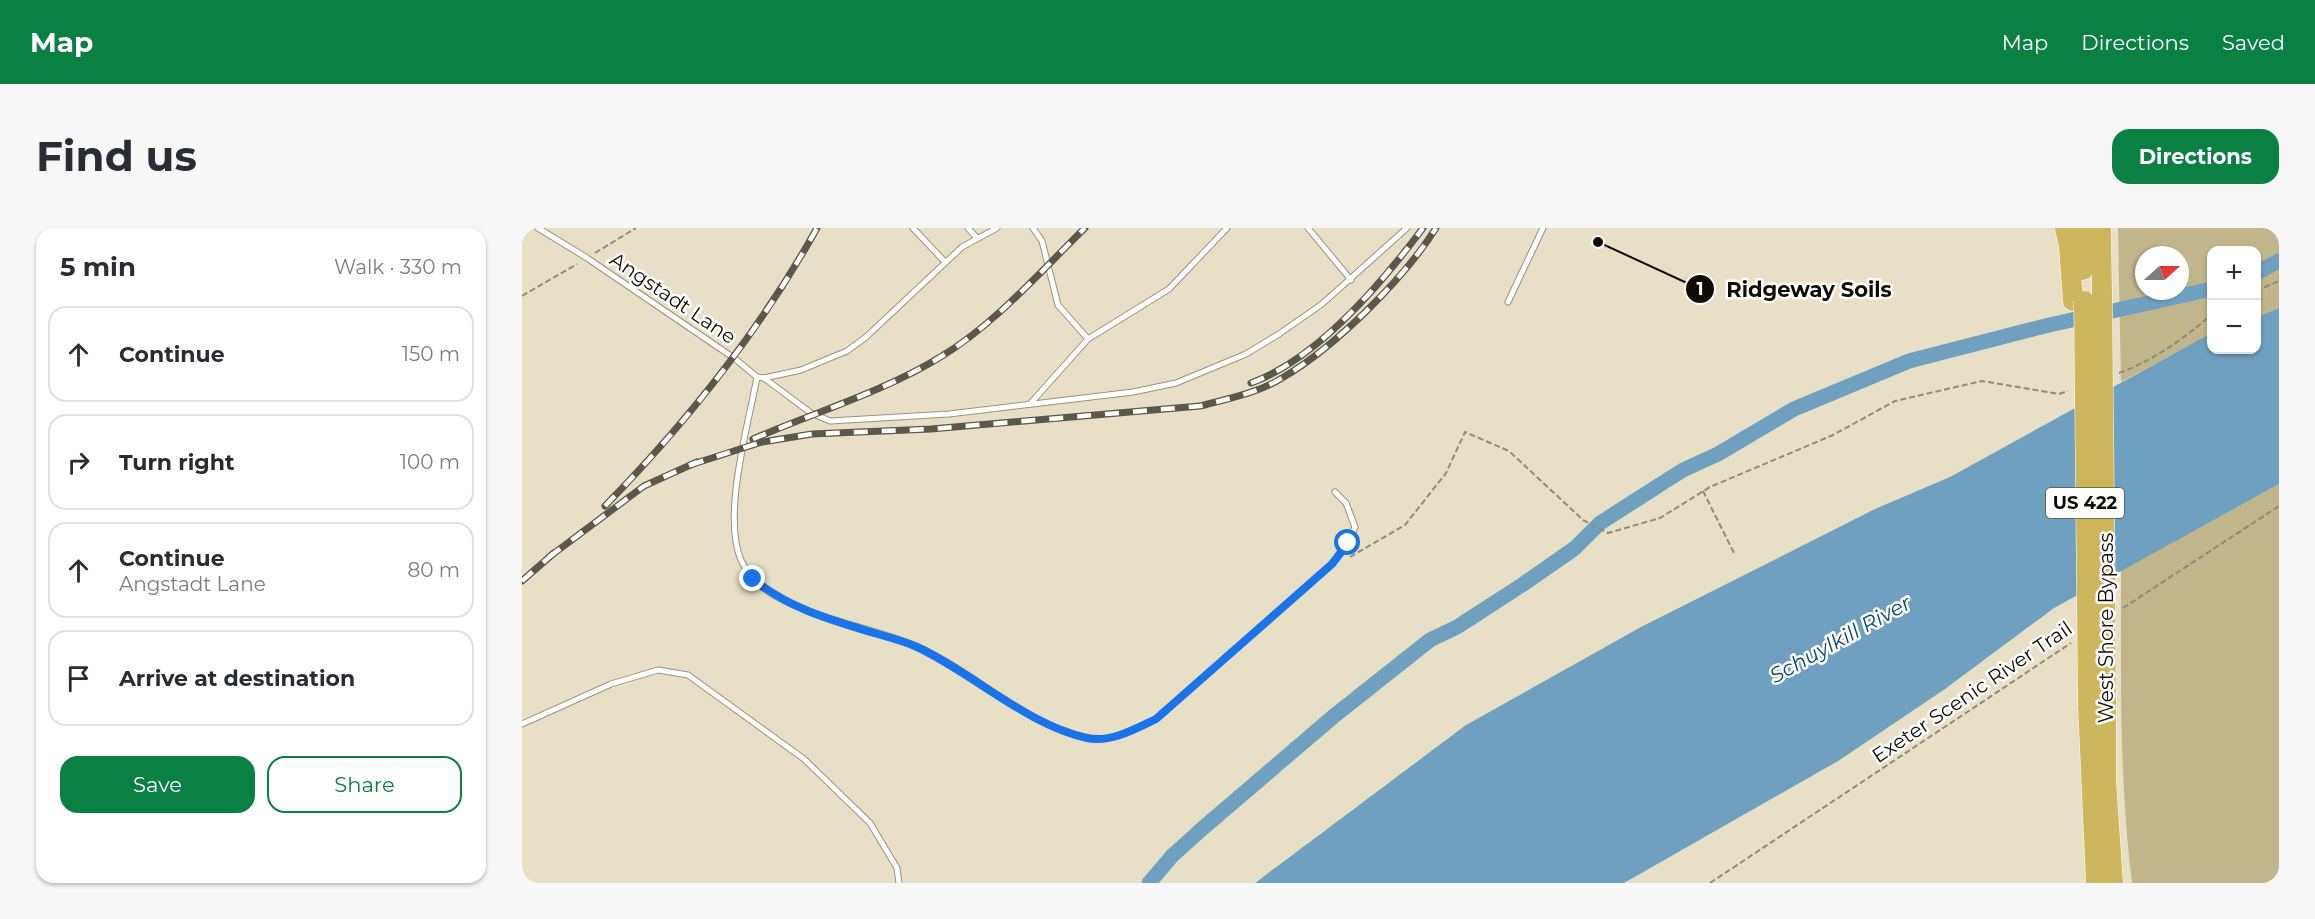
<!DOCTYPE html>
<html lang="en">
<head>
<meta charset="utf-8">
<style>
  body { margin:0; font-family:Montserrat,sans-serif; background:#f7f7f7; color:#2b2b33 }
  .controls { position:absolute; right:18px; top:18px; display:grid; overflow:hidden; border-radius:12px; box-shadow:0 2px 4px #0004 }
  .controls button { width:54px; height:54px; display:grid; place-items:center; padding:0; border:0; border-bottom:2px solid #e1e1e2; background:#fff; color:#2b2b33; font:30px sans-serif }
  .compass { position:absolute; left:1613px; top:18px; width:54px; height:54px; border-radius:50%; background:#fff; box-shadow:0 2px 4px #0004; rotate:69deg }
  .stop { position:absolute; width:18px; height:18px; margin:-14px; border:4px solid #1a73e8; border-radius:50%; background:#fff }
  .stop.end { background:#1a73e8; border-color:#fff; box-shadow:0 2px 6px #0008 }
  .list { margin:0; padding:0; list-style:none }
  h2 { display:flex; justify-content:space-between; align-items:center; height:78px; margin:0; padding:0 24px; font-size:26px }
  h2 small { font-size:20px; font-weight:400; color:#7c7c81 }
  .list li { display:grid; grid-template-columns:39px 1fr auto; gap:18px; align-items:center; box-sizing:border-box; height:96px; margin:0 12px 12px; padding:0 12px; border:2px solid #e1e1e2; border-radius:18px }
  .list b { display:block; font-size:22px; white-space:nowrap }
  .list p { margin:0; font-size:20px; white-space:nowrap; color:#7c7c81 }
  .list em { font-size:20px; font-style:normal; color:#7c7c81 }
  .actions { display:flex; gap:12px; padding:18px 24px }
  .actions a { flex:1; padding:14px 0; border:2px solid #0b8043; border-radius:18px; text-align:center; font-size:21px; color:#0b8043 }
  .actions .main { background:#0b8043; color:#fff }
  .icon { flex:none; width:33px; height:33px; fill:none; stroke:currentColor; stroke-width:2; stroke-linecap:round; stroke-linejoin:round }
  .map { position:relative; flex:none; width:1757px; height:655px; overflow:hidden; border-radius:18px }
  header { display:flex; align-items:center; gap:36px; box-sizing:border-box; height:84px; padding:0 30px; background:#0b8043; color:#fff }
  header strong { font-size:28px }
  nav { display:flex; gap:33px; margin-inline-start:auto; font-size:21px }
  .intro { display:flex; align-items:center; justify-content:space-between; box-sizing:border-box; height:144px; padding:0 36px }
  h1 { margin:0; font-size:42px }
  .button { padding:15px 27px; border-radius:18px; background:#0b8043; color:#fff; font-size:21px; font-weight:700 }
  main { display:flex; gap:36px; padding:0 36px }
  aside { flex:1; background:#fff; border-radius:18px; box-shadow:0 2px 4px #0004 }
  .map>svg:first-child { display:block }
  .green { fill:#c1b58b; fill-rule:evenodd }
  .water { fill:#6fa0bf }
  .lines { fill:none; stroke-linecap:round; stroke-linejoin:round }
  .canal { stroke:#6fa0bf; stroke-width:15 }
  .service-casing { stroke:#9a937b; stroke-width:7 }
  .motorway-casing { stroke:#fff; stroke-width:21 }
  .path { stroke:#908b79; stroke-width:2; stroke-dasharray:6 3; stroke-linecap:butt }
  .service { stroke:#fff; stroke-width:5 }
  .motorway { stroke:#ceb65d; stroke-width:20 }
  .rail-casing { stroke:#5b5749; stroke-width:7 }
  .rail { stroke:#fff; stroke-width:4.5; stroke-dasharray:14; stroke-linecap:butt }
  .motorway-bridge-casing { stroke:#fff; stroke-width:21; stroke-linecap:butt }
  .motorway-bridge { stroke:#ceb65d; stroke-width:20 }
  .route { stroke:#1a73e8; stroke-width:8 }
  .labels { text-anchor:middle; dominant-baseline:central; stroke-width:5; stroke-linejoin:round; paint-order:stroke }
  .shield { fill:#fff; stroke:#56554f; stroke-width:1.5 }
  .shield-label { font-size:18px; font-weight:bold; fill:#0e0c04 }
  .street-label { font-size:20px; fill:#0e0c04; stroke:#fff }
  .water-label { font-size:21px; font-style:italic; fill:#0c4b6a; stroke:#fff }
  .leader { fill:none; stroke:#0e0c04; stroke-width:2 }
  .callout-dot { fill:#0e0c04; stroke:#fff; stroke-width:2 }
  .mark-label { font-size:18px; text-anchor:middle; font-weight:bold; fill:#fff }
  .callout-label { font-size:21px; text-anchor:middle; font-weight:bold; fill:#0e0c04; stroke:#fff; stroke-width:5; stroke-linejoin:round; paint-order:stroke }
</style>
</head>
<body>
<header>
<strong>Map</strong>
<nav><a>Map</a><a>Directions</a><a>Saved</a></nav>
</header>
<div class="intro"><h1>Find us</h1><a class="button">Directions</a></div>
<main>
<aside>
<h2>5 min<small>Walk · 330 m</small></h2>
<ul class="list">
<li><svg class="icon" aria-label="ahead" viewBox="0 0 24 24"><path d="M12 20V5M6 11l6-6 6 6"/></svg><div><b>Continue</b></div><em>150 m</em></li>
<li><svg class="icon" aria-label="right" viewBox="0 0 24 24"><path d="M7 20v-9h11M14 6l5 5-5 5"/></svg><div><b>Turn right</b></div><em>100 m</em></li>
<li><svg class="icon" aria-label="ahead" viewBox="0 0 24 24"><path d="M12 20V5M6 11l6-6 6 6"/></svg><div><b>Continue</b><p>Angstadt Lane</p></div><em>80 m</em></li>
<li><svg class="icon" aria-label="arrive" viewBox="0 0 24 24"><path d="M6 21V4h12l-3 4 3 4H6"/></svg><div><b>Arrive at destination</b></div></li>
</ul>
<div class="actions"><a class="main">Save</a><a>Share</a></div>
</aside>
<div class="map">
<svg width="1757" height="655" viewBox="0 0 1757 655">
  <rect width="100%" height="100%" fill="#e7e0c6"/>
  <g class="green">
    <path d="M1596,0H1757V80L1735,89L1734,22H1690L1689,106L1599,154ZM1622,27H1658V63H1622Z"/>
    <path d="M1757,256V655H1610C1597,552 1599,446 1599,342Z"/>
  </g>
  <path class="water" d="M1757,80V256L1532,380L1423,461L1316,533L1102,655H733L944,497L1119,399L1353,281L1428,249L1684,108L1689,106L1690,122H1734L1735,89Z"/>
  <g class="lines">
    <g class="canal">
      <path d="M1734,45L1757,33"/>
      <path d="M627,655L650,628L681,600L812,488L908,412L935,399L1000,357L1053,320L1078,295L1161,242L1196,226L1272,181L1387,133L1527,97L1690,61"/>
    </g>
    <g class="service-casing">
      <g id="service">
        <path d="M16,0L65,30L212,130L235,149L242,150L279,142L325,123L344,109L440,19L475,0"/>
        <path d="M391,0L423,34"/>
        <path d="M446,0L455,10"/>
        <path d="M511,0L520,13L536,77L566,111"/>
        <path d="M786,0L829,52"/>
        <path d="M986,74L1021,0"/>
        <path d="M235,149C226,198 200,288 219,332C231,359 256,371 281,381C318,396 358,403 394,418C452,443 502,497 565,510C590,515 613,501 634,491L810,336L826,315L833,299L824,275L813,264"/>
        <path d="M242,150L289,185L308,193L427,186L611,164L654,155L724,126L757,106L800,76L885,0"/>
        <path d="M508,176L566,111L647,61L705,0"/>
        <path d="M0,496L89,456L136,442L166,447L282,531L348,595L375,640L377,655"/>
      </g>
    </g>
    <g class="motorway-casing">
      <g id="motorway">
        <path d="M1543,0L1547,19L1551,73"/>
        <path d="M1560,0L1561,42"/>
        <path d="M1579,0L1580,66"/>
        <path d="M1584,467V552L1591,655"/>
        <path d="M1566,477L1574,655"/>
      </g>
    </g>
    <g class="path">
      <path d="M73,25L114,0"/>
      <path d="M1734,63L1757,53"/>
      <path d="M0,68L55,36"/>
      <path d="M1597,145C1632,132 1662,111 1690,86"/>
      <path d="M1181,263L1213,327"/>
      <path d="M828,329L883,297L924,245L943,204L987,223L1061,292L1086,305L1138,290L1188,259L1311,207L1373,173L1460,153L1537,166L1546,163"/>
      <path d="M1601,380L1757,278"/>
      <path d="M1188,655L1549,415"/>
    </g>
    <use href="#service" class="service"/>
    <use href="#motorway" class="motorway"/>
    <g class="rail-casing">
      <g id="rail">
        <path d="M729,155C795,131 860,55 901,0"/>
        <path d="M231,211C291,185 364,163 420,128C474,95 518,44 563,0"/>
        <path d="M168,237L240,214L290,206L409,201L678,178C705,171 736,165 760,150C812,120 882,51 914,0"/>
        <path d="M83,278C165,194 238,103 295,0"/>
        <path d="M27,329L122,258L175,234"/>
        <path d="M0,353L32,325"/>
      </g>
    </g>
    <use href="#rail" class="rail"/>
    <g class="motorway-bridge-casing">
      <g id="motorway-bridge">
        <path d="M1580,66L1584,467"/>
        <path d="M1562,73L1566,477"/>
      </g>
    </g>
    <use href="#motorway-bridge" class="motorway-bridge"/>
  </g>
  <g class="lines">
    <path class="route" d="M231,351C266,380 309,392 352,405C366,409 382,413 395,419C451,445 505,497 565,510C589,515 613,501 634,491L810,336L826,315"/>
  </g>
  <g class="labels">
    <rect class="shield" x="1524" y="260" width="78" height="30" rx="4.5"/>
    <g class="shield-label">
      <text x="1563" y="275">US 422</text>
    </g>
    <g class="street-label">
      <text transform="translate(151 70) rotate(34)">Angstadt Lane</text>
      <text transform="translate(1584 400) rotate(-90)">West Shore Bypass</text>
      <text transform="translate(1450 464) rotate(-34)">Exeter Scenic River Trail</text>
    </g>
    <g class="water-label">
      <text transform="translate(1318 411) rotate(-29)">Schuylkill River</text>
    </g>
  </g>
  <path class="leader" d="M1076 14L1178 61"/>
  <g class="callout-dot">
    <circle cx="1076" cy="14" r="6"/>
    <circle cx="1178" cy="61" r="15"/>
  </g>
  <g class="mark-label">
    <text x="1178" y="67">1</text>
  </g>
  <g class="callout-label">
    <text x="1287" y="69">Ridgeway Soils</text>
  </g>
</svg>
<div class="controls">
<button>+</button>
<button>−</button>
</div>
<svg class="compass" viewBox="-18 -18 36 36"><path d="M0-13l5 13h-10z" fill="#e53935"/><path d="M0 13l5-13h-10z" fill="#7c7c81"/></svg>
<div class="stop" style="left:826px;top:315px"></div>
<div class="stop end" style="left:231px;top:351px"></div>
</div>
</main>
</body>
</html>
